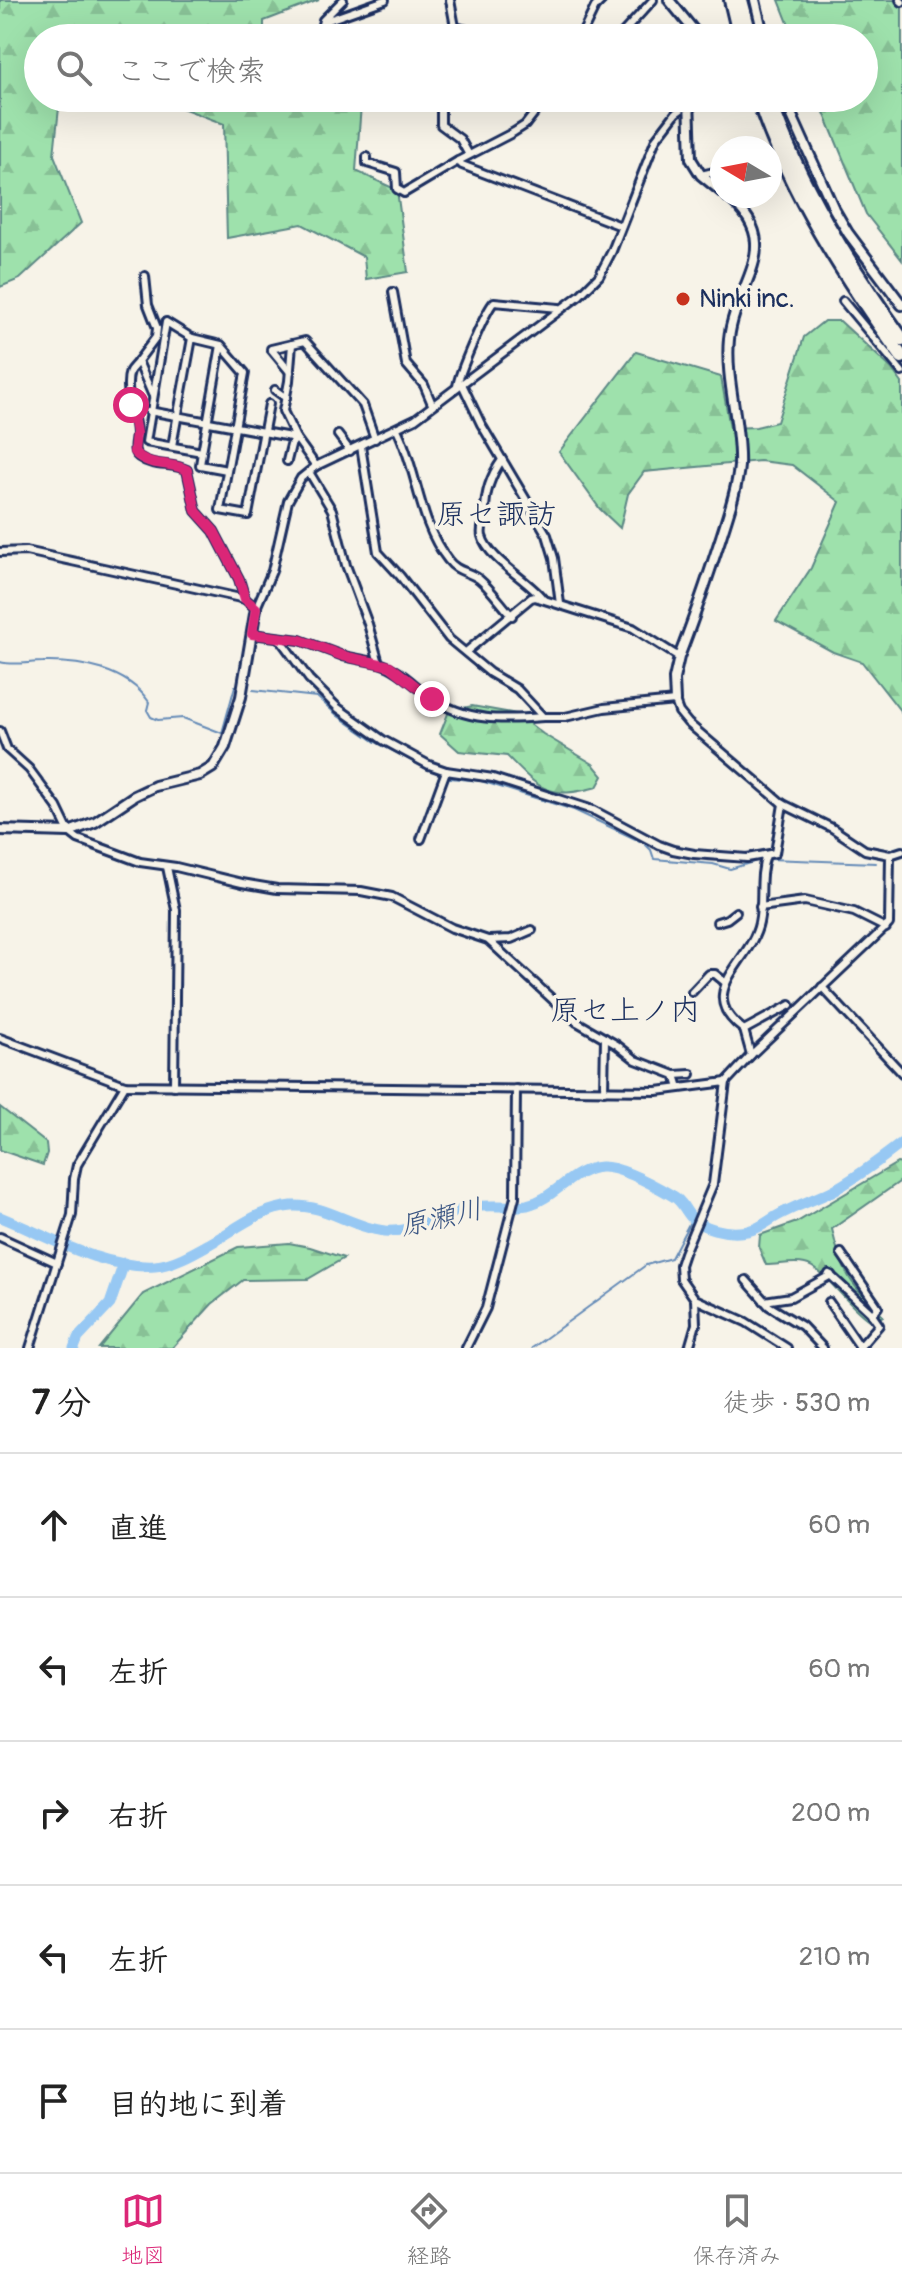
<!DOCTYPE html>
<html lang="ja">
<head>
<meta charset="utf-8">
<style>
  body { margin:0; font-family:Pangolin,"Klee One",sans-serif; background:#f2f2f2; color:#222 }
  .compass { position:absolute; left:710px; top:136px; width:72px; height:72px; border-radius:50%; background:#fff; box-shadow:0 8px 32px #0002; rotate:280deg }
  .stop { position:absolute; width:24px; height:24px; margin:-18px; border:6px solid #db2777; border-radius:50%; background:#fff }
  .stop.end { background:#db2777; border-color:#fff; box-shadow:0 2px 8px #0008 }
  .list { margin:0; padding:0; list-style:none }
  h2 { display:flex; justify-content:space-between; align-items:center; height:104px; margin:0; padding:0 32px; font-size:34px }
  h2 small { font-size:26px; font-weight:400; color:#767676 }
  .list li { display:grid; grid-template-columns:52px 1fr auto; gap:24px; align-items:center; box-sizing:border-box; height:144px; padding:0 32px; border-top:2px solid #e0e0e0 }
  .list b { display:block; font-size:30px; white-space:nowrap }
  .list em { font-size:26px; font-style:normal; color:#767676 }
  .icon { flex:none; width:44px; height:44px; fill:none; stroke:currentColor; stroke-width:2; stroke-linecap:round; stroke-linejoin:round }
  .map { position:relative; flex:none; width:902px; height:1348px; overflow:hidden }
  .search { position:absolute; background:#fff; box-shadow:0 8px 32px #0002; left:24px; right:24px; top:24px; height:88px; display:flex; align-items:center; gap:20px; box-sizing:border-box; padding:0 28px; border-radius:44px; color:#767676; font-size:30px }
  .sheet { height:824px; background:#fff }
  nav { display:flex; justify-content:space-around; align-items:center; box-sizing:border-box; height:112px; border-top:2px solid #e0e0e0; background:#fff; font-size:22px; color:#767676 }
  nav a { display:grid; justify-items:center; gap:4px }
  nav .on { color:#db2777 }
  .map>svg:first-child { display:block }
  .forest { fill:url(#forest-firs); stroke:#5c8885; stroke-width:2 }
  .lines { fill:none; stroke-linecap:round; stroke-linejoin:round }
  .stream { stroke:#658bb7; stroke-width:2 }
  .river { stroke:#97c8f3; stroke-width:11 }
  .minor-casing { stroke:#1b2f5e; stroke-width:12 }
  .tertiary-casing { stroke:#1b2f5e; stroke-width:14 }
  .motorway-casing { stroke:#1b2f5e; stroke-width:18 }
  .minor { stroke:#f7f3e8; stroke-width:6 }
  .tertiary { stroke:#f7f3e8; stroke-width:8 }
  .motorway { stroke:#f7f3e8; stroke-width:12 }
  .route { stroke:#db2777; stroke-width:10 }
  .poi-dot { fill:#c8321e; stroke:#f7f3e8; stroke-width:3 }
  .labels { text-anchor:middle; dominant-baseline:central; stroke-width:7; stroke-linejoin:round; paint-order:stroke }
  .poi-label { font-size:26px; fill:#1b2f5e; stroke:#f7f3e8; text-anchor:start }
  .water-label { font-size:28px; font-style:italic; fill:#3a5583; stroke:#f7f3e8 }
  .quarter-label { font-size:30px; fill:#1b2f5e; stroke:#f7f3e8 }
</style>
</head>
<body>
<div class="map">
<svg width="902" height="1348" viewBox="0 0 902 1348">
  <defs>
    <pattern id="forest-firs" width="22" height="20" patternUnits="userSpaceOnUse" patternTransform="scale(2)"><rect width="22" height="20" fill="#9ee1ac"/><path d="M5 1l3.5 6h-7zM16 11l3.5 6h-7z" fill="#88c196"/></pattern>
  </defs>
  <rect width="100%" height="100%" fill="#f7f3e8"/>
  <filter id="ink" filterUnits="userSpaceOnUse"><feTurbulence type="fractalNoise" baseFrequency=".0125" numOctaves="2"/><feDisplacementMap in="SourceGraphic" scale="16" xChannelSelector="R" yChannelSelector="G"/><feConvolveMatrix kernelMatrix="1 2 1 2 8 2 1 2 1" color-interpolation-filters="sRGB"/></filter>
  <g filter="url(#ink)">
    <g class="forest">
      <path d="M0,0H319L264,21V38H38V98H60L54,155L81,223L20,279L0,287Z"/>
      <path d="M779,0H902V260L866,214L818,98H864V38H794Z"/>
      <path d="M156,98H297L361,105L356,171L397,190L408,272L366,279L364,257L302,224L227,238L224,124Z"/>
      <path d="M824,321H840L891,368L902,383V713L862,662L833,652L776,621L811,568L840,502L792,465L760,461L644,472L628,494L620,528L600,509L559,452L636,352L721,377L730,428L756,427L777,422L804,337Z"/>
      <path d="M472,706L517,714L543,734L593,764L603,776L597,787C549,800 540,790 507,756L459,751L440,734L449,711Z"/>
      <path d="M0,1107L46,1143L47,1153L43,1165L0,1150Z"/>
      <path d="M897,1163L902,1164V1180L832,1229C841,1272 852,1286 883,1316L872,1322C849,1309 823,1267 805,1264C793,1261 779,1265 766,1265L759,1248L760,1235L797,1222Z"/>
      <path d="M289,1243L310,1247L344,1258L308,1279L243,1280L212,1304L172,1348H99L143,1294L238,1247Z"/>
    </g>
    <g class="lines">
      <g class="stream">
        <path d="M0,662C15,666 28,662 43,662C80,661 127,669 149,702L147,710L151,717L158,720L183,718L222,733L235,686L239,687"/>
        <path d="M253,690L317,697L338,716L374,741L425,768L450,778L481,781L574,810L644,843L651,850L654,859L713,864L730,869L763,859"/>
        <path d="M769,859L876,863"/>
        <path d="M532,1348L646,1265L671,1258L692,1218"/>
      </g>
      <g class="river">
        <path d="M0,1217C47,1236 102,1269 155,1266C173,1265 195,1252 211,1243C238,1228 259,1209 292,1206C325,1204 353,1228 385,1231C417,1233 443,1212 473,1207C490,1204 509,1208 527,1205C555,1199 571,1169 601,1167C621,1166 656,1186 673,1196C683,1201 685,1212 693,1219C704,1228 724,1233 739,1232C757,1231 763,1224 777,1216C794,1206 814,1200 832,1191C857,1178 879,1160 902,1143"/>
        <path d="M74,1348L78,1338L110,1304L124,1263"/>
      </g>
      <g class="minor-casing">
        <g id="minor">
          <path d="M450,0L455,27L476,32"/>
          <path d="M900,0L902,2"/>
          <path d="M323,22L385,0"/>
          <path d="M319,38L323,20L343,0"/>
          <path d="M580,38L595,7L602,0"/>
          <path d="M618,38L653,0"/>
          <path d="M441,98V125L460,139L469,155"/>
          <path d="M367,157V163L396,172L397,189L404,193L458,161L514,132L525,125L546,98"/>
          <path d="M458,161L462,165L621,226"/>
          <path d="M701,175L722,170"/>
          <path d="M145,276L148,305L157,328L156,337L138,361L152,394"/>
          <path d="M393,292L406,364L424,385L432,404"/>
          <path d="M843,301L902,372"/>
          <path d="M221,345L202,452L146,442L166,322L192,338L221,345L245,373L220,510L248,515L269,404"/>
          <path d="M138,361C137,363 131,369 130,371C123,391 136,414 136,434C136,442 131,451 139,457C154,468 172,462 187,470L196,511L214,531L239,579L245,599"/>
          <path d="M290,372L271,349L305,341L363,405L375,439"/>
          <path d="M462,384L481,424L547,535L554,558L560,604"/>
          <path d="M457,387C458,375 486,310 494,302L559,308"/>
          <path d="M275,390L286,398"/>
          <path d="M149,411L296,438L316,466"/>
          <path d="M397,429C418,471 418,522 448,560C457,572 468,571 479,579C491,589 501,604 512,616"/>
          <path d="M338,435L350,451"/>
          <path d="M172,446L192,338"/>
          <path d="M202,452L200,465L227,470"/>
          <path d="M502,460C491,475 485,494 485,512C485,521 480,527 482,536C488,559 528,580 542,598"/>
          <path d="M287,461L291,445L296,438L283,411L289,381L292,344"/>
          <path d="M0,552L26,551L245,599L256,608L272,571L288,501L301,478L316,466L415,419L580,295L599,276L612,251L656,139L676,113L687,105"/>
          <path d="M252,634L300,640L343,656L379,663L368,624L346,565L332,510L309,472"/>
          <path d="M279,638L309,679L338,708L383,740L429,765L446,771L493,778L593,810L659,845L673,850L694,854L747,858L775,853L783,804"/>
          <path d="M467,651L531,598L535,597L633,628L679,657"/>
          <path d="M379,663C400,669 414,686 432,698C466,722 504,720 543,717"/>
          <path d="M0,731L7,749L29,769L57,807L69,832L78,839L140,862L176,867L242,883L277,889L361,891L392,897L452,928L488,940L577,1022L617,1045L636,1060L675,1075L679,1088"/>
          <path d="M421,839L446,771"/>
          <path d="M890,855L902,851"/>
          <path d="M167,867L176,910L174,1086"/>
          <path d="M760,907L805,901L854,912L886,928"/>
          <path d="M717,922L727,919L736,912"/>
          <path d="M489,940L511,939L532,930"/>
          <path d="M822,987L902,1073"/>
          <path d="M692,992L709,974H715L726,983"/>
          <path d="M744,1030L790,1005"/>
          <path d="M0,1038L125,1085L657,1091L726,1082L753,1053L889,924L890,855L865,850L832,828L783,804L688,723L679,712L675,701L604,708L565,717H543L517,689L490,673L449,639L400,576L378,552L361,446"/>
          <path d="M751,1055L744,1030C692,992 751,963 759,923C764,900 758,878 766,855"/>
          <path d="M675,1075L691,1074"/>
          <path d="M726,1082L713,1184L684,1253L680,1265L681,1279L695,1299L746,1322L787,1348"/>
          <path d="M604,1091L605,1038"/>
          <path d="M0,1237L57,1263"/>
          <path d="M841,1253L878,1307L872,1315"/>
          <path d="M829,1274L870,1312L879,1325L859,1348"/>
          <path d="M746,1280L769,1306L802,1326L823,1348"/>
          <path d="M764,1301L791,1297L831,1275"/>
          <path d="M829,1302L860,1347"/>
          <path d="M30,1348L72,1215L74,1179L77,1165L125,1085"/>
          <path d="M466,1348L486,1308L515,1197L516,1089"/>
          <path d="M689,1348L696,1324L695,1299"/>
        </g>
      </g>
      <g class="tertiary-casing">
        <g id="tertiary">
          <path d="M669,0L700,38"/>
          <path d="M755,0L764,38"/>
          <path d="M689,98L691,159L701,175L722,192"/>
          <path d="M784,98L834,209L848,233L902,305"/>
          <path d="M675,701L674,679L679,657C694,618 708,577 721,537C728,514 737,490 739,466C741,424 725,381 729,339C735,282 788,245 727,196"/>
          <path d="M0,830L69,832L95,822L134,796L155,786L200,775L213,767L225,747L241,697L256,608"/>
        </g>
      </g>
      <g class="motorway-casing">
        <g id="motorway">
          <path d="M731,0L740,38"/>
          <path d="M741,0L751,38"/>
          <path d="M758,98C790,192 844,277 902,357"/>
          <path d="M769,98C799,185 849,265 902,339"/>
        </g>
      </g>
      <use href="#minor" class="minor"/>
      <use href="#tertiary" class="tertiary"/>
      <use href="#motorway" class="motorway"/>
    </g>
  </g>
  <g class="lines" filter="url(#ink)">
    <path class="route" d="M131,405L136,433L134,452C150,468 169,461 187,470L196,511L214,531L239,579L245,599L256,608L252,634L300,640L343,656L390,666L432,699"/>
  </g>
  <circle class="poi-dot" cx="683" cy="299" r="8"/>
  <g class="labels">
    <g class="poi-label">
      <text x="699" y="299">Ninki inc.</text>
    </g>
    <g class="water-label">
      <text transform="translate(441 1218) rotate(-13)">原瀬川</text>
    </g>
    <g class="quarter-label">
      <text x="496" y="514">原セ諏訪</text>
      <text x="625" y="1010">原セ上ノ内</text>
    </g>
  </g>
</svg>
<svg class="compass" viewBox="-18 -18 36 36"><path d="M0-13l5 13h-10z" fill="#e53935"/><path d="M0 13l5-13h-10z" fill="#767676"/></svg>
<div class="stop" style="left:131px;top:405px"></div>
<div class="stop end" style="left:432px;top:699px"></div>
<div class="search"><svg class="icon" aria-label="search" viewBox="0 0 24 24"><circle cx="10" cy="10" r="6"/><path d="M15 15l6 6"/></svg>ここで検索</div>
</div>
<section class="sheet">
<h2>7 分<small>徒歩 · 530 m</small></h2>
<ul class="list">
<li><svg class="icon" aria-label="ahead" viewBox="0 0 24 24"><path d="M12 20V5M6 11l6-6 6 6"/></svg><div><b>直進</b></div><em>60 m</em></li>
<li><svg class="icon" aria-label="left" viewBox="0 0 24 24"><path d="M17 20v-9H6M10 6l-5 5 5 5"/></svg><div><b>左折</b></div><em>60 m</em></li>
<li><svg class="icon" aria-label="right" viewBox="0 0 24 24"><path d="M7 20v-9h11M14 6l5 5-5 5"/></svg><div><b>右折</b></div><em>200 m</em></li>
<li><svg class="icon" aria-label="left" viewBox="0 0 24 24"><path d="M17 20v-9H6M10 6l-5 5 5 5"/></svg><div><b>左折</b></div><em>210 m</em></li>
<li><svg class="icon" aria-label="arrive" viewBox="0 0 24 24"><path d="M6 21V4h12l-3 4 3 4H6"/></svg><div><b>目的地に到着</b></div></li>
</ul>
</section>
<nav>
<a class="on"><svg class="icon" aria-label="map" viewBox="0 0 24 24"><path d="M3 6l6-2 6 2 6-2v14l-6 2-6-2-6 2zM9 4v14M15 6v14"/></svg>地図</a>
<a><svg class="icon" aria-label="directions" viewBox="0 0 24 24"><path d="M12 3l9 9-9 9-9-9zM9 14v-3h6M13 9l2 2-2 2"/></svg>経路</a>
<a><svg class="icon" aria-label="saved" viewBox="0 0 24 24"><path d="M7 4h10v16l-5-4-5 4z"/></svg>保存済み</a>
</nav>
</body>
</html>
